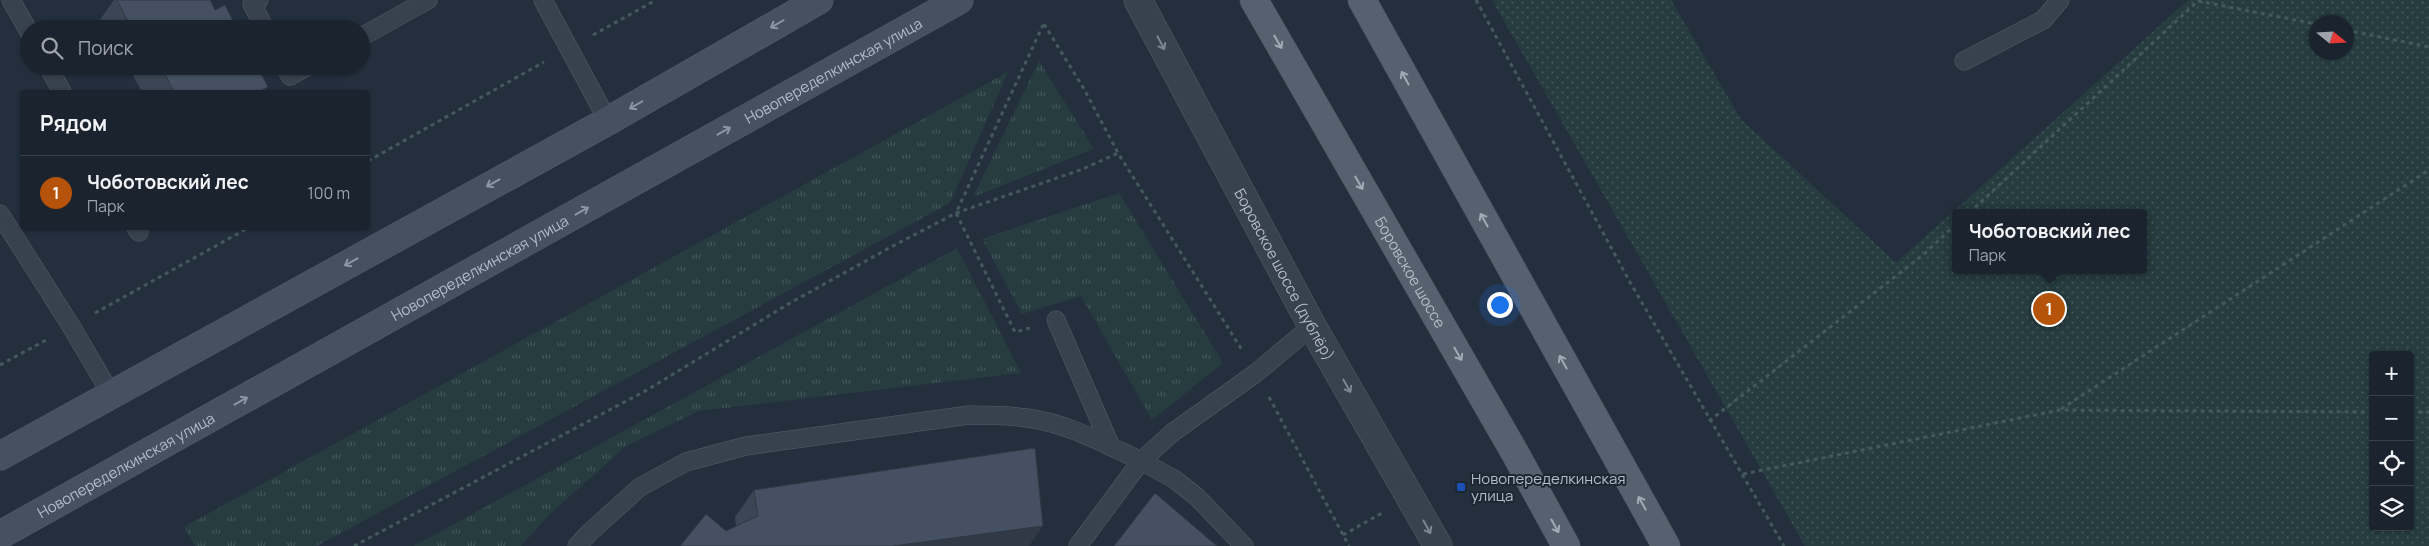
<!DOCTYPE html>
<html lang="ru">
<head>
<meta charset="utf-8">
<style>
  body { margin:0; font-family:Manrope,sans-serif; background:#282f3a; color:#f1f3f6 }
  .controls { position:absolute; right:15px; bottom:15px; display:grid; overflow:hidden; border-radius:5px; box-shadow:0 1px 4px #0004 }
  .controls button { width:45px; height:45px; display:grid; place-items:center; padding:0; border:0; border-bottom:1px solid #39404a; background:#1b232e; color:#f1f3f6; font:25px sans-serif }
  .compass { position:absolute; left:2309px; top:15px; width:45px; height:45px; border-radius:50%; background:#1b232e; box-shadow:0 1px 4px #0004; rotate:108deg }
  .you { position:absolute; left:1499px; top:304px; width:18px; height:18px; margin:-12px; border:4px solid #fff; border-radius:50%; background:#1a73e8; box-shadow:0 0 0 8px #1a73e833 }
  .badge { display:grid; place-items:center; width:32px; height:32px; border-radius:50%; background:#b45309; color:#fff; font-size:16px; font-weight:700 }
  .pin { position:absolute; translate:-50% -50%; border:2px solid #fff; box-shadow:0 1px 5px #0006 }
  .popup { position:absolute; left:1952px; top:209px; width:195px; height:65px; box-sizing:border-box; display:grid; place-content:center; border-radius:5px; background:#1b232e; filter:drop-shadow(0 1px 4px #0005); font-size:16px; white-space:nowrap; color:#a0a4aa }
  .popup b { font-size:19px; color:#f1f3f6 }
  .popup::after { content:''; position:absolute; left:50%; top:100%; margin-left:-10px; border:10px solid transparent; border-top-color:#1b232e }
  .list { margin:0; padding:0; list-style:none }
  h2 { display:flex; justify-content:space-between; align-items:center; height:65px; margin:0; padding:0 20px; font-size:21px }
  h2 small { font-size:16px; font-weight:400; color:#a0a4aa }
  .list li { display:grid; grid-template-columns:32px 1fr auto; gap:15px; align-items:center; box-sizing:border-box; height:75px; padding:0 20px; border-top:1px solid #39404a }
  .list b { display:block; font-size:19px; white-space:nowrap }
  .list p { margin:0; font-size:16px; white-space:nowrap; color:#a0a4aa }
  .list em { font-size:16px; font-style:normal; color:#a0a4aa }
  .icon { flex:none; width:28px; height:28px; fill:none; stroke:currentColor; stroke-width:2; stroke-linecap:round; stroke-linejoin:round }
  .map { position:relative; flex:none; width:2429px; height:546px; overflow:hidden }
  .search { position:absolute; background:#1b232e; box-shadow:0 1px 4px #0004; left:20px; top:20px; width:350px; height:55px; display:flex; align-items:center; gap:12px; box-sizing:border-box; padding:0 18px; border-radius:28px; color:#a0a4aa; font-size:19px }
  .panel { position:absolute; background:#1b232e; box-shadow:0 1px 4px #0004; left:20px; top:90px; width:350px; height:140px; border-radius:5px }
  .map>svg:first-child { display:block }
  .grass { fill:url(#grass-tufts) }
  .park { fill:url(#park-dots); fill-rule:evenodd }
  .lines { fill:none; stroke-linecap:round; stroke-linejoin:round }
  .lane-casing { stroke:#565f6c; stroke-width:19 }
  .street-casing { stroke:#565f6c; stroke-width:29 }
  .secondary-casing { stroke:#565f6c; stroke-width:29 }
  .primary-casing { stroke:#414a57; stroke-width:29 }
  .path { stroke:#44595c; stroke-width:3; stroke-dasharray:4 4; stroke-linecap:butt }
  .lane { stroke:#38414e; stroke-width:18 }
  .street { stroke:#38414e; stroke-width:28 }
  .secondary { stroke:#465061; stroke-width:28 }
  .primary { stroke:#56606e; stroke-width:28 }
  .wall { fill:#3b4654 }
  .shaded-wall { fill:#303945 }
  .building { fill:#455162; stroke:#303945 }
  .oneway { stroke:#8e96a5 }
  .oneway2 { stroke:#a1aab7 }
  .oneway3 { stroke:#7c8592 }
  .transit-dot { fill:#1a4fb4; stroke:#1d2633; stroke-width:2 }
  .labels { text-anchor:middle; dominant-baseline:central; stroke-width:4; stroke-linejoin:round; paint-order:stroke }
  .street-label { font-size:15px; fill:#b4bcc9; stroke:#1d2633 }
  .poi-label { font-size:15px; fill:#b4bcc9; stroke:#1d2633; text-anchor:start }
</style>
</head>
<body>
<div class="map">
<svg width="2429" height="546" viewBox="0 0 2429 546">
  <defs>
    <pattern id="grass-tufts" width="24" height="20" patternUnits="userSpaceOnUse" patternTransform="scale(1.25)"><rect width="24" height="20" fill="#263c3f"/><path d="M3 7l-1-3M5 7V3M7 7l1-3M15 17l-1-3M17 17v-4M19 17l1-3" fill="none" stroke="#435659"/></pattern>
    <pattern id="park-dots" width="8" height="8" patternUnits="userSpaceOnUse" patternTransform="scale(1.25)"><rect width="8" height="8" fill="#263c3f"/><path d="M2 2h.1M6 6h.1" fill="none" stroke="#435659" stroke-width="1.8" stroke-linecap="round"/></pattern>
  </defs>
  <rect width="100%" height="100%" fill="#242f3e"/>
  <g class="grass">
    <path d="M1039,61L1094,149L973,197Z"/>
    <path d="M1008,72L950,203L317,546H195L184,527Z"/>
    <path d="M1119,193L1223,363L1152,420L1081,296L1022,314L982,239Z"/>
    <path d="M957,248L1021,373L699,411L626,446L549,515L521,546H414Z"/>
  </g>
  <path class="park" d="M1492,0H1671L1741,119L1896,263L2188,0H2429V546H1805ZM2316,22H2346V52H2316ZM1955,213H2143V270H1955ZM2373,355H2410V527H2373Z"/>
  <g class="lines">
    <g class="lane-casing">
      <g id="lane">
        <path d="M11,0L29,32"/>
        <path d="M259,0L252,4L265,29"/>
        <path d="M543,0L608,121"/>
        <path d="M361,37L428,0"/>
        <path d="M1964,61L2043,20L2060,0"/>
        <path d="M48,66L62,92"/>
        <path d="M285,66L290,76L308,66"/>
        <path d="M0,214L71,326L111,394"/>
        <path d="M136,228L139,232"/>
        <path d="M1056,320L1111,447"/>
        <path d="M577,546L589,533L640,487L686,462L746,446L969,415C989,415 1008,415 1027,418C1067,423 1105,444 1141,461L1172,433L1256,373L1312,326"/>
        <path d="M1078,546L1141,461L1174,479L1197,497L1244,546"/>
      </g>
    </g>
    <g class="street-casing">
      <g id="street">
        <path id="s1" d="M1138,0L1312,326L1438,546"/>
      </g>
    </g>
    <g class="secondary-casing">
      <g id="secondary">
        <path d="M0,456L608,121L819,0"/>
        <path id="s2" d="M0,535L959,0"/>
      </g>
    </g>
    <g class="primary-casing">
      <g id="primary">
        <path id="s3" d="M1254,0L1515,453L1566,546"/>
        <path d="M1362,0L1666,546"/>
      </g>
    </g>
    <g class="path">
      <path d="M1476,0L1631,284L1784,546"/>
      <path d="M1044,24L1084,89L1118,153L1242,350"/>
      <path d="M2346,30L2429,47"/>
      <path d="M593,35L656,0"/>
      <path d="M368,161L544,62"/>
      <path d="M1969,213L2198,1L2316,24"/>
      <path d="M95,313L248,228"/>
      <path d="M1030,328L1015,332L956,213L1043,25"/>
      <path d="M0,365L48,339"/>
      <path d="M1269,397L1349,546"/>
      <path d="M2061,409L2429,170"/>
      <path d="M2410,412H2429"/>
      <path d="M1709,421L1923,255L1955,225"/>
      <path d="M1743,474L2060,410L2373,412"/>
      <path d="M1343,535L1382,513"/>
      <path d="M354,546L647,390L790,303L891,247L956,213L1083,169L1118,153"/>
    </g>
    <use href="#lane" class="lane"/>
    <use href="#street" class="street"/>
    <use href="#secondary" class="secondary"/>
    <use href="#primary" class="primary"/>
  </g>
  <g class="wall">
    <path d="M114,0H210L215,10L237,29H99L97,24Z"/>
    <path d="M128,66H257L264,92H142Z"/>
    <path d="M1035,448L726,531L736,526L735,517L754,490Z"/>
  </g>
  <g class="shaded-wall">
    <path d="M268,87L264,92H257Z"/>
    <path d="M1043,526L1029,546H893Z"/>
  </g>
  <g class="building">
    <path d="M117,0H210L215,10L225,5L237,29H132Z"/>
    <path d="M161,66H257L268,87L257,92H189V91L187,92H174Z"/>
    <path d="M1035,448L1043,526L893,546H680L706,514L726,531L758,516L754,490Z"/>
    <path d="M1155,493L1217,546H1114Z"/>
  </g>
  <defs><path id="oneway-shaft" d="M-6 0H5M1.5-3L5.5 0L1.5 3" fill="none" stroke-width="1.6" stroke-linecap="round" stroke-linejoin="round" transform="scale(1.25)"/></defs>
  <g class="oneway">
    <use href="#oneway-shaft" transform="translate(777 24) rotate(150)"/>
    <use href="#oneway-shaft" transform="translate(636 105) rotate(150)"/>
    <use href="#oneway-shaft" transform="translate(724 131) rotate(-29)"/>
    <use href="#oneway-shaft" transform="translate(493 183) rotate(151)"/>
    <use href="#oneway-shaft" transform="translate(582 211) rotate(-29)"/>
    <use href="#oneway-shaft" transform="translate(351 262) rotate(151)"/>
    <use href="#oneway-shaft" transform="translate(241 401) rotate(-29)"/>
  </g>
  <g class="oneway2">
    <use href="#oneway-shaft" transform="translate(1278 42) rotate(60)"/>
    <use href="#oneway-shaft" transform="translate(1405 78) rotate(-119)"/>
    <use href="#oneway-shaft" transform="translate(1359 183) rotate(60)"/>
    <use href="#oneway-shaft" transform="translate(1484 220) rotate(-119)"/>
    <use href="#oneway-shaft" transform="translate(1458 354) rotate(60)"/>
    <use href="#oneway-shaft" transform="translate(1563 362) rotate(-119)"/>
    <use href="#oneway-shaft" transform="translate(1642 503) rotate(-119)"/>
    <use href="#oneway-shaft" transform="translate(1555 526) rotate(61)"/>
  </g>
  <g class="oneway3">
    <use href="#oneway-shaft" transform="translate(1161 43) rotate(62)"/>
    <use href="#oneway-shaft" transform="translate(1347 386) rotate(60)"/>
    <use href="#oneway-shaft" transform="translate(1427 527) rotate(61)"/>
  </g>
  <rect class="transit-dot" x="1456" y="482" width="10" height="10" rx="2.5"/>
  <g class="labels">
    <g class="street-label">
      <text stroke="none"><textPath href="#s2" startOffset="954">Новопеределкинская улица</textPath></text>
      <text stroke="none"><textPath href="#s2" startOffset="549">Новопеределкинская улица</textPath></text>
      <text stroke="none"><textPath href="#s3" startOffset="314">Боровское шоссе</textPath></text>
      <text stroke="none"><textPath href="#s1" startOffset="311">Боровское шоссе (дублёр)</textPath></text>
      <text stroke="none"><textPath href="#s2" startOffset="144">Новопеределкинская улица</textPath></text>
    </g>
    <g class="poi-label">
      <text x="1471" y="478">Новопеределкинская<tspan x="1471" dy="17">улица</tspan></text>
    </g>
  </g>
</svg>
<div class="controls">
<button>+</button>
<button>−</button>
<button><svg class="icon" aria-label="locate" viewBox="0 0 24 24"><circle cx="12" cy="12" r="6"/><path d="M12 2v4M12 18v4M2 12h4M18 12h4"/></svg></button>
<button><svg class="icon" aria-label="layers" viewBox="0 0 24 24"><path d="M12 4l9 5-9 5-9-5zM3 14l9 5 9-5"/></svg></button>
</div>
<svg class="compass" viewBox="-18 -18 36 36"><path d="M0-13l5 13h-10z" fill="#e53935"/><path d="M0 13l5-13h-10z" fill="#a0a4aa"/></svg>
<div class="you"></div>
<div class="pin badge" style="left:2049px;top:309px">1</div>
<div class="popup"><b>Чоботовский лес</b>Парк</div>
<div class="search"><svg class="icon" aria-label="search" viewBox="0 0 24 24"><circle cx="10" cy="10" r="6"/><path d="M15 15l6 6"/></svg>Поиск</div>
<section class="panel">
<h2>Рядом<small></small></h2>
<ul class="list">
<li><span class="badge">1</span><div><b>Чоботовский лес</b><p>Парк</p></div><em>100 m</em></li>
</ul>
</section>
</div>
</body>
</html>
